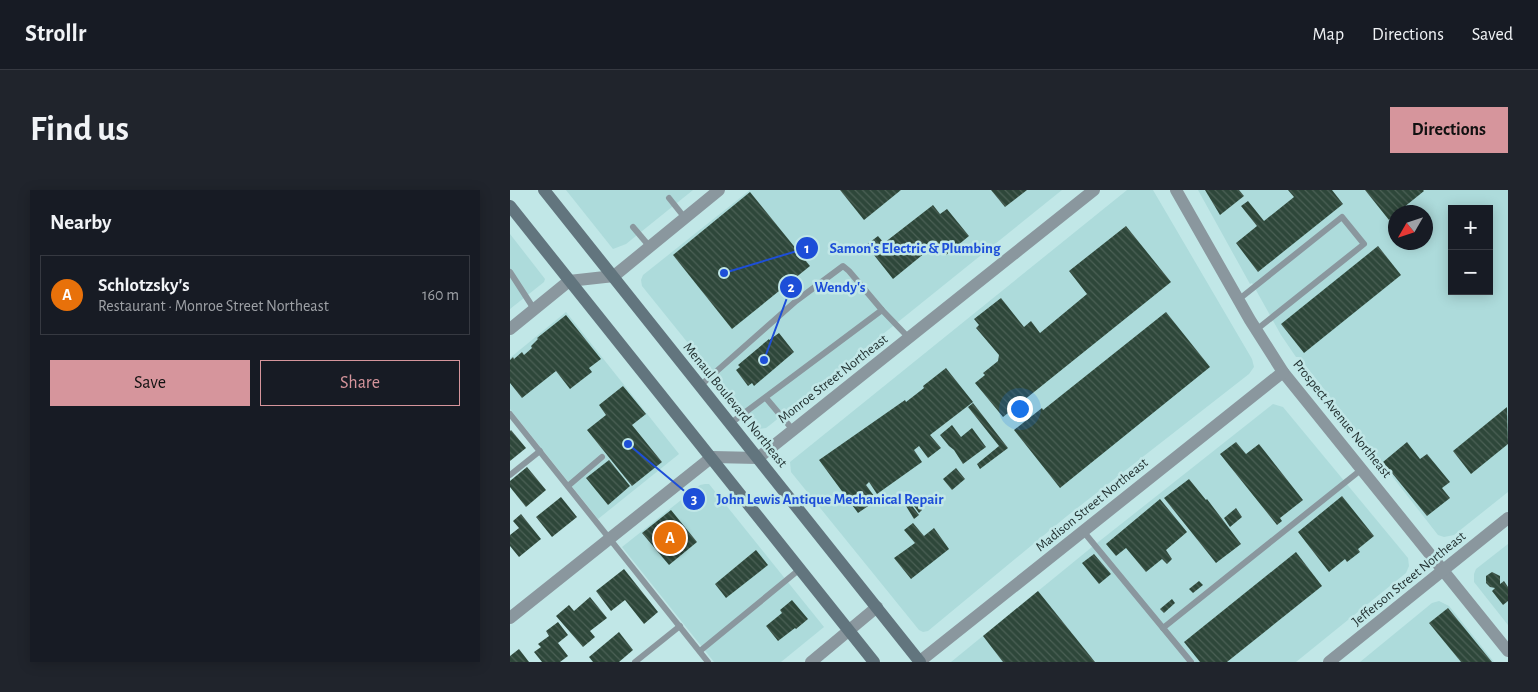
<!DOCTYPE html>
<html lang="en">
<head>
<meta charset="utf-8">
<style>
  body { margin:0; font-family:"Alegreya Sans",sans-serif; background:#20242c; color:#f1f3f6 }
  .controls { position:absolute; right:15px; top:15px; display:grid; overflow:hidden; border-radius:0px; box-shadow:0 2px 12px #0003 }
  .controls button { width:45px; height:45px; display:grid; place-items:center; padding:0; border:0; border-bottom:1px solid #363941; background:#171b24; color:#f1f3f6; font:25px sans-serif }
  .compass { position:absolute; left:878px; top:15px; width:45px; height:45px; border-radius:50%; background:#171b24; box-shadow:0 2px 12px #0003; rotate:231deg }
  .you { position:absolute; left:509px; top:218px; width:18px; height:18px; margin:-12px; border:4px solid #fff; border-radius:50%; background:#1a73e8; box-shadow:0 0 0 8px #1a73e833 }
  .badge { display:grid; place-items:center; width:32px; height:32px; border-radius:50%; background:#d6959c; color:#fff; font-size:16px; font-weight:700 }
  .pin { position:absolute; translate:-50% -50%; border:2px solid #fff; box-shadow:0 1px 5px #0006 }
  .list { margin:0; padding:0; list-style:none }
  h2 { display:flex; justify-content:space-between; align-items:center; height:65px; margin:0; padding:0 20px; font-size:21px }
  h2 small { font-size:16px; font-weight:400; color:#9ea1a6 }
  .list li { display:grid; grid-template-columns:32px 1fr auto; gap:15px; align-items:center; box-sizing:border-box; height:80px; margin:0 10px 10px; padding:0 10px; border:1px solid #363941; border-radius:0px }
  .list b { display:block; font-size:19px; white-space:nowrap }
  .list p { margin:0; font-size:16px; white-space:nowrap; color:#9ea1a6 }
  .list em { font-size:16px; font-style:normal; color:#9ea1a6 }
  .actions { display:flex; gap:10px; padding:15px 20px }
  .actions a { flex:1; padding:11px 0; border:1px solid #d6959c; border-radius:0px; text-align:center; font-size:18px; color:#d6959c }
  .actions .main { background:#d6959c; color:#111 }
  .map { position:relative; flex:none; width:998px; height:472px; overflow:hidden; border-radius:0px }
  header { display:flex; align-items:center; gap:30px; box-sizing:border-box; height:70px; padding:0 25px; background:#171b24; border-bottom:1px solid #363941 }
  header strong { font-size:24px }
  nav { display:flex; gap:28px; margin-inline-start:auto; font-size:18px }
  .intro { display:flex; align-items:center; justify-content:space-between; box-sizing:border-box; height:120px; padding:0 30px }
  h1 { margin:0; font-size:35px }
  .button { padding:12px 22px; border-radius:0px; background:#d6959c; color:#111; font-size:18px; font-weight:700 }
  main { display:flex; gap:30px; padding:0 30px }
  aside { flex:1; background:#171b24; border-radius:0px; box-shadow:0 2px 12px #0003 }
  .map>svg:first-child { display:block }
  .built { fill:#addbdb; fill-rule:evenodd }
  .building { fill:url(#building-back-hatch) }
  .lines { fill:none; stroke-linecap:round; stroke-linejoin:round }
  .service { stroke:#8a979e; stroke-width:6 }
  .minor { stroke:#8a979e; stroke-width:12 }
  .secondary { stroke:#62757e; stroke-width:12 }
  .labels { text-anchor:middle; dominant-baseline:central; stroke-width:5; stroke-linejoin:round; paint-order:stroke }
  .street-label { font-size:14px; fill:#233232; stroke:#c1e7e7 }
  .leader { fill:none; stroke:#1d4ed8; stroke-width:2 }
  .callout-dot { fill:#1d4ed8; stroke:#c1e7e7; stroke-width:2 }
  .mark-label { font-size:15px; text-anchor:middle; font-weight:bold; fill:#fff }
  .callout-label { font-size:15px; text-anchor:middle; font-weight:bold; fill:#1d4ed8; stroke:#c1e7e7; stroke-width:5; stroke-linejoin:round; paint-order:stroke }
</style>
</head>
<body>
<header>
<strong>Strollr</strong>
<nav><a>Map</a><a>Directions</a><a>Saved</a></nav>
</header>
<div class="intro"><h1>Find us</h1><a class="button">Directions</a></div>
<main>
<aside>
<h2>Nearby<small></small></h2>
<ul class="list">
<li><span class="badge" style="background:#e8710a">A</span><div><b>Schlotzsky's</b><p>Restaurant · Monroe Street Northeast</p></div><em>160 m</em></li>
</ul>
<div class="actions"><a class="main">Save</a><a>Share</a></div>
</aside>
<div class="map">
<svg width="998" height="472" viewBox="0 0 998 472">
  <defs>
    <pattern id="building-back-hatch" width="6" height="6" patternUnits="userSpaceOnUse" patternTransform="scale(1.25)"><rect width="6" height="6" fill="#2e473a"/><path d="M-1 5l2 2M0 0l6 6M5-1l2 2" fill="none" stroke="#4b6055"/></pattern>
  </defs>
  <rect width="100%" height="100%" fill="#c1e7e7"/>
  <g class="built">
    <path d="M56,0H183L116,54L103,59Z"/>
    <path d="M240,0H552L260,235L256,238L249,239L244,235L132,96L131,90L133,85Z"/>
    <path d="M617,0H643L742,169L744,177L739,184L557,326L418,441L413,442L409,440L281,282L280,272Z"/>
    <path d="M688,0H998V302L944,345L934,347L928,345L789,167H786L771,145L742,93L740,94ZM942,19H979V101H942ZM886,22H916V52H886Z"/>
    <path d="M0,44L35,89L34,92L0,119Z"/>
    <path d="M56,122L169,264L88,329L0,219V168Z"/>
    <path d="M763,214L773,217L898,368L899,376L896,383L786,472H441L582,357Z"/>
    <path d="M195,294H199L314,437L271,472H204L112,357L190,295Z"/>
    <path d="M998,354V435L964,392V384L966,379Z"/>
    <path d="M929,411L939,416L984,472H850L922,413Z"/>
  </g>
  <g class="building">
    <path d="M330,0H391L354,30Z"/>
    <path d="M481,0H517L495,17Z"/>
    <path d="M695,0H729L734,6L710,25Z"/>
    <path d="M778,0H822L833,14L748,82L726,53L747,36L731,16L738,11L754,31L784,7Z"/>
    <path d="M855,0H913L914,1L888,22H886L879,30Z"/>
    <path d="M240,2L300,76L222,139L163,65Z"/>
    <path d="M423,15L430,24L437,19L459,46L436,65L427,53L383,89L356,55L368,46L374,53Z"/>
    <path d="M616,36L661,92L493,227L465,193L475,185L473,183L488,171L489,165L466,138L469,135L464,129L491,108L514,137L521,131L530,143L577,104L559,81Z"/>
    <path d="M868,56L891,85L794,163L771,134Z"/>
    <path d="M656,122L700,177L550,298L504,240L532,218L533,220Z"/>
    <path d="M56,125L91,169L79,178L82,182L60,199L46,181L12,208L0,193V170L3,167L4,169L12,162L14,165L22,158L21,156L28,149L27,148Z"/>
    <path d="M269,143L284,162L244,196L242,193L238,196L226,180L230,177L228,175L259,149V150Z"/>
    <path d="M436,178L463,212L420,245L431,258L418,268L409,256L404,260L412,272L367,304L359,292L356,295L367,310L348,323L309,270L395,210L396,212L414,198L413,196Z"/>
    <path d="M113,196L136,224L122,235L152,272L122,296L77,240L96,225L89,215Z"/>
    <path d="M463,213L498,258L470,279L467,274L489,256L458,217Z"/>
    <path d="M997,217L998,254L961,284L943,261Z"/>
    <path d="M442,235L451,247L462,238L476,257L453,274L444,260L439,256L430,245Z"/>
    <path d="M1,240L16,258L0,271V241Z"/>
    <path d="M726,252L736,264L749,254L793,310L770,328L772,331L767,335L710,264Z"/>
    <path d="M897,252L910,269L917,264L940,292L932,298L940,308L917,326L873,272Z"/>
    <path d="M99,270L120,296L98,315L76,288Z"/>
    <path d="M17,277L36,300L16,317L0,297V291Z"/>
    <path d="M446,278L455,289L442,300L433,289Z"/>
    <path d="M679,289L696,310L697,309L731,354L706,373L654,308Z"/>
    <path d="M832,306L864,346L848,359L850,362L837,372L835,369L819,382L788,342Z"/>
    <path d="M51,307L67,327L42,347L26,327Z"/>
    <path d="M650,309L677,342L656,360L662,369L657,374L652,369L636,382L616,358L606,366L596,354Z"/>
    <path d="M400,313L409,325L404,329L396,316Z"/>
    <path d="M407,313L412,320L409,323L404,316Z"/>
    <path d="M726,318L732,327L720,337L714,328Z"/>
    <path d="M161,320L187,352L159,375L132,343Z"/>
    <path d="M11,324L31,349L9,367L0,356V345L9,338L3,331Z"/>
    <path d="M403,333L414,346L424,338L439,359L401,389L384,368L405,353L394,340Z"/>
    <path d="M246,360L258,375L216,408L205,394Z"/>
    <path d="M786,362L812,396L717,472H690L674,452Z"/>
    <path d="M584,364L601,384L589,394L572,373Z"/>
    <path d="M114,379L148,422L134,434L115,410L101,421L86,401Z"/>
    <path d="M982,382L990,386V394L994,391L998,397V411L993,415L982,401L985,398L980,397L976,393V386Z"/>
    <path d="M689,391L693,395L683,403L679,399Z"/>
    <path d="M528,401L585,472H493L473,446Z"/>
    <path d="M80,407L97,428L80,441L85,447L73,457L46,426L59,415L64,421Z"/>
    <path d="M662,409L665,413L654,423L650,419Z"/>
    <path d="M282,410L298,429L286,439L285,438L268,451L256,436L272,423L270,420Z"/>
    <path d="M938,418L982,472H951L919,433Z"/>
    <path d="M48,432L58,445L48,453L58,466L50,472H32L24,462L31,457L28,454L39,446L36,441Z"/>
    <path d="M109,442L123,460L109,472H83L79,467Z"/>
    <path d="M9,459L19,472H0V466Z"/>
  </g>
  <g class="lines">
    <g class="service">
      <path d="M159,8L175,28"/>
      <path d="M123,37L140,57"/>
      <path d="M0,82L24,119"/>
      <path d="M728,110L832,27L854,54L746,140"/>
      <path d="M191,195L286,111L333,76L339,81L372,120L399,148"/>
      <path d="M256,208L283,240"/>
      <path d="M0,224L198,472"/>
      <path d="M221,233L372,120"/>
      <path d="M0,285L30,261"/>
      <path d="M58,296L92,267"/>
      <path d="M573,341L653,438L852,279"/>
      <path d="M653,438L681,472"/>
      <path d="M190,461L290,379"/>
      <path d="M125,472L170,436"/>
    </g>
    <g class="minor">
      <path d="M666,0L740,130L773,182L998,461"/>
      <path d="M0,139L59,91L104,86L209,0"/>
      <path d="M0,428L202,267L248,268L584,0"/>
      <path d="M301,472L367,417"/>
      <path d="M409,472L773,182"/>
      <path d="M819,472L998,328"/>
    </g>
    <g class="secondary">
      <path d="M34,0L410,472"/>
      <path d="M0,16L364,472"/>
    </g>
  </g>
  <g class="labels">
    <g class="street-label">
      <text transform="translate(323 189) rotate(-38)">Monroe Street Northeast</text>
      <text transform="translate(225 215) rotate(51)">Menaul Boulevard Northeast</text>
      <text transform="translate(832 229) rotate(51)">Prospect Avenue Northeast</text>
      <text transform="translate(582 315) rotate(-39)">Madison Street Northeast</text>
      <text transform="translate(899 389) rotate(-39)">Jefferson Street Northeast</text>
    </g>
  </g>
  <path class="leader" d="M214 83L297 58M254 170L281 97M118 254L184 309"/>
  <g class="callout-dot">
    <circle cx="214" cy="83" r="5"/>
    <circle cx="254" cy="170" r="5"/>
    <circle cx="118" cy="254" r="5"/>
    <circle cx="297" cy="58" r="12"/>
    <circle cx="281" cy="97" r="12"/>
    <circle cx="184" cy="309" r="12"/>
  </g>
  <g class="mark-label">
    <text x="297" y="63">1</text>
    <text x="281" y="102">2</text>
    <text x="184" y="314">3</text>
  </g>
  <g class="callout-label">
    <text x="405" y="63">Samon's Electric &amp; Plumbing</text>
    <text x="330" y="102">Wendy's</text>
    <text x="320" y="314">John Lewis Antique Mechanical Repair</text>
  </g>
</svg>
<div class="controls">
<button>+</button>
<button>−</button>
</div>
<svg class="compass" viewBox="-18 -18 36 36"><path d="M0-13l5 13h-10z" fill="#e53935"/><path d="M0 13l5-13h-10z" fill="#9ea1a6"/></svg>
<div class="you"></div>
<div class="pin badge" style="left:160px;top:348px;background:#e8710a">A</div>
</div>
</main>
</body>
</html>
